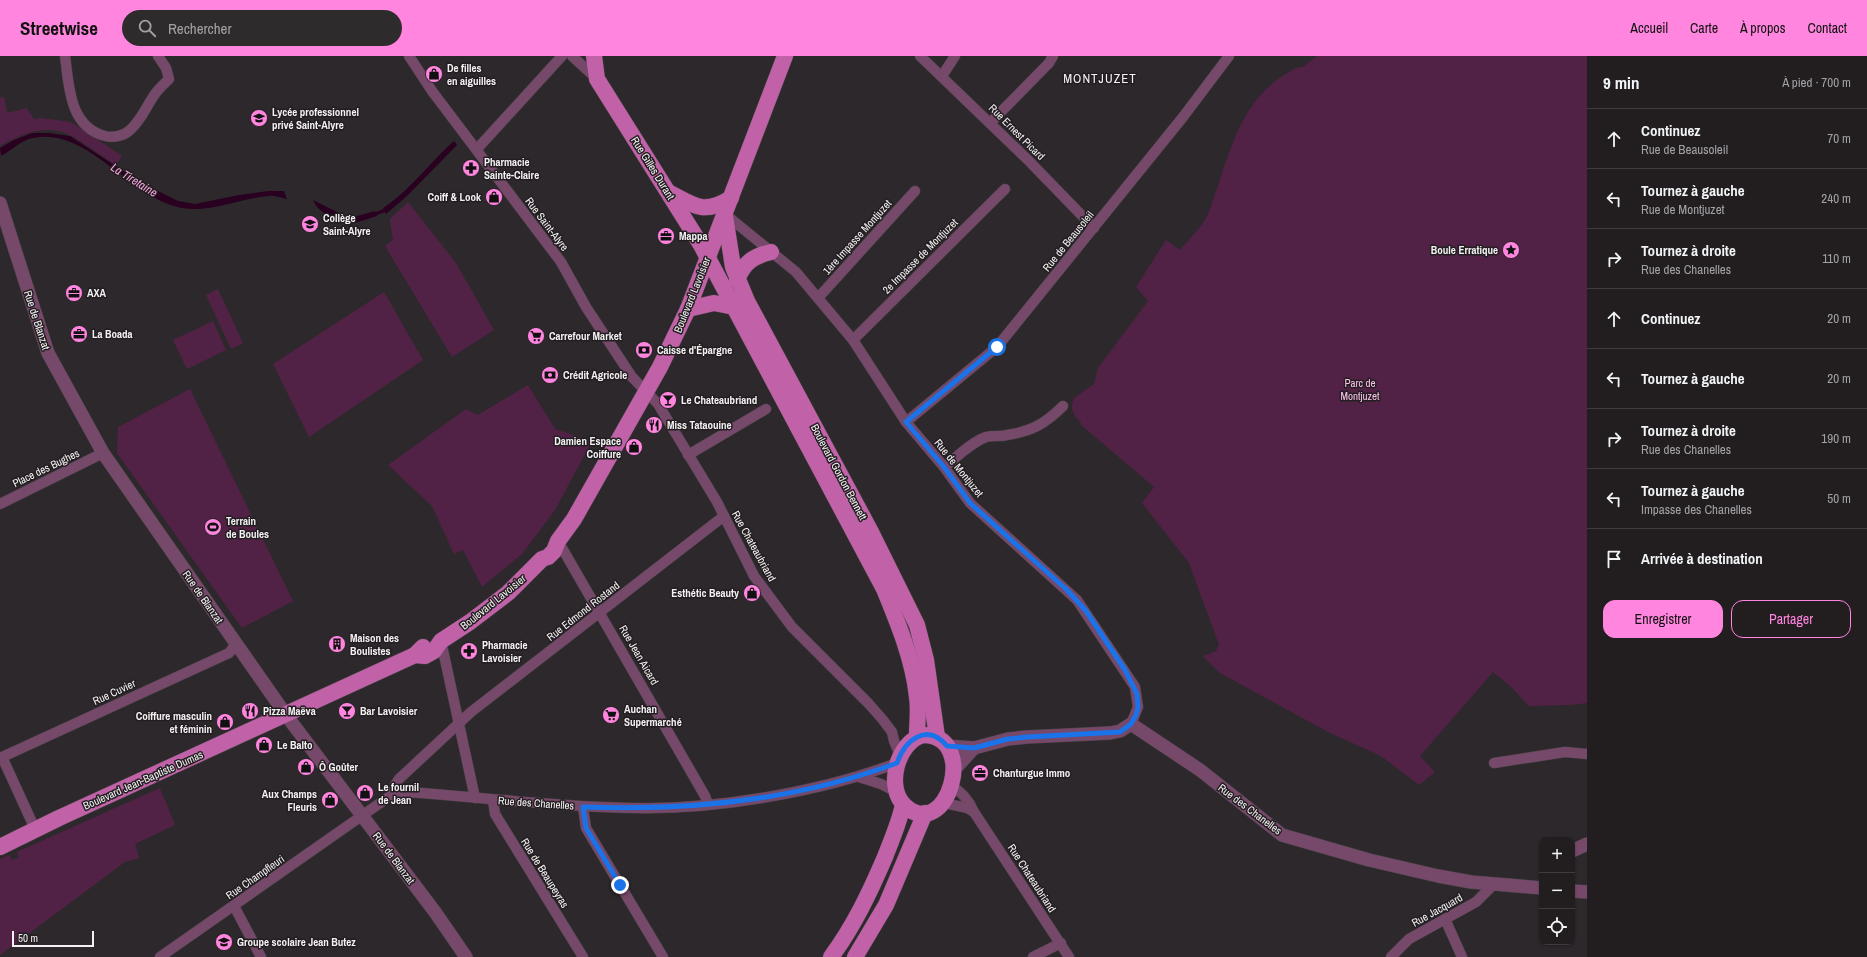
<!DOCTYPE html>
<html lang="fr">
<head>
<meta charset="utf-8">
<style>
  body { margin:0; font-family:"Archivo Narrow",sans-serif; background:#2e2b2d; color:#f1f3f6 }
  .controls { position:absolute; right:12px; bottom:12px; display:grid; overflow:hidden; border-radius:8px; box-shadow:0 1px 3px #0004 }
  .controls button { width:36px; height:36px; display:grid; place-items:center; padding:0; border:0; border-bottom:1px solid #3f3c3e; background:#221e20; color:#f1f3f6; font:20px sans-serif }
  .scale { position:absolute; left:12px; bottom:10px; width:82px; box-sizing:border-box; padding-left:4px; border:2px solid #f4f1f3; border-top:0; font-size:11px; line-height:14px; white-space:nowrap; color:#f4f1f3; -webkit-text-stroke:3px #231e21; paint-order:stroke }
  .stop { position:absolute; width:12px; height:12px; margin:-9px; border:3px solid #1a73e8; border-radius:50%; background:#fff }
  .stop.end { background:#1a73e8; border-color:#fff; box-shadow:0 1px 4px #0008 }
  .list { margin:0; padding:0; list-style:none }
  h2 { display:flex; justify-content:space-between; align-items:center; height:52px; margin:0; padding:0 16px; font-size:17px }
  h2 small { font-size:13px; font-weight:400; color:#a2a2a5 }
  .list li { display:grid; grid-template-columns:26px 1fr auto; gap:12px; align-items:center; box-sizing:border-box; height:60px; padding:0 16px; border-top:1px solid #3f3c3e }
  .list b { display:block; font-size:15px; white-space:nowrap }
  .list p { margin:0; font-size:13px; white-space:nowrap; color:#a2a2a5 }
  .list em { font-size:13px; font-style:normal; color:#a2a2a5 }
  .actions { display:flex; gap:8px; padding:12px 16px }
  .actions a { flex:1; padding:9px 0; border:1px solid #ff85df; border-radius:12px; text-align:center; font-size:14px; color:#ff85df }
  .actions .main { background:#ff85df; color:#111 }
  .icon { flex:none; width:22px; height:22px; fill:none; stroke:currentColor; stroke-width:2; stroke-linecap:round; stroke-linejoin:round }
  .map { position:relative; flex:none; width:1587px; height:901px; overflow:hidden }
  header { display:flex; align-items:center; gap:24px; box-sizing:border-box; height:56px; padding:0 20px; background:#ff85df; color:#111 }
  header strong { font-size:19px }
  nav { display:flex; gap:22px; margin-inline-start:auto; font-size:14px }
  .search { width:280px; height:36px; background:#2e2b2d; display:flex; align-items:center; gap:10px; box-sizing:border-box; padding:0 14px; border-radius:22px; color:#a2a2a5; font-size:15px }
  main { display:flex }
  aside { flex:1; background:#221e20 }
  .map>svg:first-child { display:block }
  .green { fill:#522246 }
  .water { fill:#290020 }
  .lines { fill:none; stroke-linecap:round; stroke-linejoin:round }
  .stream { stroke:#290020; stroke-width:3.5 }
  .minor-casing { stroke:#494447; stroke-width:11 }
  .tertiary-casing { stroke:#494447; stroke-width:14 }
  .primary-casing { stroke:#494447; stroke-width:17 }
  .minor { stroke:#764869; stroke-width:10 }
  .tertiary { stroke:#764869; stroke-width:13 }
  .primary { stroke:#c162a8; stroke-width:16 }
  .route { stroke:#1a73e8; stroke-width:5 }
  .labels { text-anchor:middle; dominant-baseline:central; stroke-width:3; stroke-linejoin:round; paint-order:stroke }
  .poi-label { font-size:11px; font-weight:bold; fill:#f4f1f3; stroke:#231e21; text-anchor:start }
  .street-label { font-size:11px; fill:#f4f1f3; stroke:#231e21 }
  .park-label { font-size:11px; fill:#fdc1ea; stroke:#231e21 }
  .water-label { font-size:12px; font-style:italic; fill:#f5a7de; stroke:#231e21 }
  .quarter-label { font-size:13px; letter-spacing:1px; fill:#f4f1f3; stroke:#231e21 }
</style>
</head>
<body>
<header>
<strong>Streetwise</strong>
<div class="search"><svg class="icon" aria-label="search" viewBox="0 0 24 24"><circle cx="10" cy="10" r="6"/><path d="M15 15l6 6"/></svg>Rechercher</div>
<nav><a>Accueil</a><a>Carte</a><a>À propos</a><a>Contact</a></nav>
</header>
<main>
<div class="map">
<svg width="1587" height="901" viewBox="0 0 1587 901">
  <rect width="100%" height="100%" fill="#2d282b"/>
  <g class="green">
    <path d="M1317,0H1587V647L1570,649L1529,650L1510,630L1493,616L1420,700L1435,716L1419,729L1381,700L1328,676L1220,617L1203,600L1216,595L1219,589L1189,507L1142,447L1154,431L1080,368L1081,366C1072,358 1070,353 1074,342L1094,328L1098,312L1148,245L1136,231L1166,184L1180,194C1189,183 1203,170 1208,158C1227,110 1235,52 1281,21C1288,17 1294,11 1303,11Z"/>
    <path d="M4,41L7,57L27,52L34,63L41,62L71,66L122,100L116,109C103,101 78,82 65,77C43,69 20,79 0,90V42Z"/>
    <path d="M408,146L456,207L494,274L452,301L385,190L393,184L390,163Z"/>
    <path d="M218,233L243,287L231,293L206,239Z"/>
    <path d="M384,236L423,304L309,381L273,308Z"/>
    <path d="M213,265L226,294L187,313L173,284Z"/>
    <path d="M528,329L555,373L592,385L555,454L522,498L482,531L463,494L454,498L432,450L388,409L466,353L478,359Z"/>
    <path d="M190,333L293,545L242,572L117,397L118,371Z"/>
    <path d="M160,732L175,769L135,788L139,802L125,806L0,899V803L9,799L12,804L19,801L17,796Z"/>
  </g>
  <g class="water">
    <path d="M32,77H49L70,80L140,126L178,145L195,148L239,139L268,135H284L287,143C281,142 274,139 269,140C240,142 211,157 182,152C129,143 86,67 29,83C21,85 9,96 1,100L0,92L14,84Z"/>
    <path d="M454,85L457,89L407,140L386,158L383,152C410,135 430,106 454,85Z"/>
    <path d="M313,144L347,161H354L375,155L377,160C356,166 349,173 329,160C321,155 317,153 313,144Z"/>
  </g>
  <g class="lines">
    <path class="stream" d="M373,159L388,153"/>
    <g class="minor-casing">
      <g id="minor">
        <path d="M65,0C69,29 69,71 105,80C113,82 124,80 130,74C141,64 145,53 153,41C157,34 164,28 169,23L166,12L158,0"/>
        <path d="M409,0L432,35L561,206L586,251L632,321L658,348L717,446L754,520L792,571L869,648L883,664L892,676L894,685L900,699"/>
        <path d="M572,0L597,23"/>
        <path d="M920,0L1028,104L1094,172"/>
        <path d="M942,20L955,0"/>
        <path d="M990,67L1049,7L1053,0"/>
        <path d="M477,93L562,0"/>
        <path d="M725,158L796,216L853,284L906,366L944,411L970,447L1077,544L1135,631L1138,651L1131,668"/>
        <path d="M818,242L915,135"/>
        <path d="M853,284L1005,133"/>
        <path d="M906,366L997,291L1183,61L1229,0"/>
        <path d="M688,399L766,353"/>
        <path d="M944,411C957,401 970,387 986,381C993,379 1001,381 1007,379C1032,375 1045,368 1063,350"/>
        <path d="M0,448L103,397"/>
        <path d="M558,485L705,740L708,748"/>
        <path d="M441,585L475,742"/>
        <path d="M2,701L36,775"/>
        <path d="M0,702L229,597L236,588"/>
        <path d="M1494,707L1565,696L1587,698"/>
        <path d="M859,721L881,728L897,736"/>
        <path d="M951,729C962,737 969,744 974,756L1069,901"/>
        <path d="M393,738L395,729L399,723L471,656L724,460"/>
        <path d="M493,744L495,758L583,901"/>
        <path d="M944,747L967,752L974,756"/>
        <path d="M583,751L586,772L663,901"/>
        <path d="M234,850L261,901"/>
        <path d="M1445,863L1462,901"/>
        <path d="M160,901L393,738L406,736C482,741 557,751 633,752C715,754 820,736 897,707"/>
        <path d="M1033,901L1061,887"/>
        <path d="M1391,901L1409,883L1476,846L1495,827"/>
      </g>
    </g>
    <g class="tertiary-casing">
      <g id="tertiary">
        <path d="M0,147L48,297L103,397L286,659L435,856L466,901"/>
        <path d="M947,690L974,692L1008,683L1027,681L1110,677L1120,675L1131,668L1200,714L1282,779L1369,804L1438,820L1471,826L1542,832"/>
        <path d="M954,714L974,692"/>
        <path d="M1572,795L1587,788"/>
        <path d="M1572,835L1587,836"/>
      </g>
    </g>
    <g class="primary-casing">
      <g id="primary">
        <path d="M594,0L597,23L701,189L884,533C898,567 913,603 917,641C919,654 917,667 917,680"/>
        <path d="M670,137C695,150 704,159 731,142"/>
        <path d="M725,160L733,211L747,245L871,476L917,569L926,604L937,681"/>
        <path d="M737,224C744,206 754,200 771,196"/>
        <path d="M688,253L714,247L734,251"/>
        <path d="M415,599L425,600L434,595L441,585L470,566L508,537L542,503L548,501L554,495L558,485L574,463L660,311L688,253L785,0"/>
        <path d="M923,679C980,679 947,788 905,750C885,732 897,686 923,679Z"/>
        <path d="M0,791L59,762L415,599L423,591"/>
        <path d="M831,901C854,870 870,836 885,801C892,783 899,767 903,749"/>
        <path d="M855,901L886,849L925,757"/>
      </g>
    </g>
    <use href="#minor" class="minor"/>
    <use href="#tertiary" class="tertiary"/>
    <use href="#primary" class="primary"/>
  </g>
  <g class="lines">
    <path class="route" d="M620,829L586,772L583,751C688,755 798,744 897,707C905,684 927,666 947,690L974,692L1008,683L1027,681L1120,676L1131,668L1136,659L1138,651L1137,638L1125,614L1086,555L1067,534L970,447L944,411L906,366L997,291"/>
  </g>
  <defs>
    <g id="shop-disc" transform="scale(0.9)"><circle r="9.5" fill="#ff85df" stroke="#231e21"/><path d="M-5-2.5h2.3a2.7 3.5 0 0 1 5.4 0H5L5.5 6h-11ZM-1.5-2.5h3a1.5 2.3 0 0 0-3 0Z" fill="#111"/></g>
    <g id="school-disc" transform="scale(0.9)"><circle r="9.5" fill="#ff85df" stroke="#231e21"/><path d="M0-5L7-2L0 1L-7-2ZM-4 1L0 2.5L4 1V4Q0 6-4 4Z" fill="#111"/></g>
    <g id="pharmacy-disc" transform="scale(0.9)"><circle r="9.5" fill="#ff85df" stroke="#231e21"/><path d="M-2-6h4v4h4v4h-4v4h-4v-4h-4v-4h4Z" fill="#111"/></g>
    <g id="office-disc" transform="scale(0.9)"><circle r="9.5" fill="#ff85df" stroke="#231e21"/><path d="M-6-3h4V-5.5h4V-3h4V5H-6ZM-1-4.5V-3h2v-1.5ZM-6 0V1H6V0Z" fill="#111"/></g>
    <g id="sight-disc" transform="scale(0.9)"><circle r="9.5" fill="#ff85df" stroke="#231e21"/><path d="M0-6L1.8-2.2L6-1.7L2.9 1.2L3.7 5.4L0 3.3L-3.7 5.4L-2.9 1.2L-6-1.7L-1.8-2.2Z" fill="#111"/></g>
    <g id="supermarket-disc" transform="scale(0.9)"><circle r="9.5" fill="#ff85df" stroke="#231e21"/><path d="M-6-5.5h2.5l.6 2H6L4.5 2H-2.5L-4.4-4H-6ZM-1.5 3.2a1.3 1.3 0 1 0 .1 0ZM3 3.2a1.3 1.3 0 1 0 .1 0Z" fill="#111"/></g>
    <g id="bank-disc" transform="scale(0.9)"><circle r="9.5" fill="#ff85df" stroke="#231e21"/><path d="M-6-4H6V4H-6ZM0-2.3a2.3 2.3 0 1 0 0 4.6a2.3 2.3 0 1 0 0-4.6Z" fill="#111"/></g>
    <g id="bar-disc" transform="scale(0.9)"><circle r="9.5" fill="#ff85df" stroke="#231e21"/><path d="M-6-5H6L.8 .8V4.5H3.5V6h-7V4.5H-.8V.8Z" fill="#111"/></g>
    <g id="restaurant-disc" transform="scale(0.9)"><circle r="9.5" fill="#ff85df" stroke="#231e21"/><path d="M-5-6h1v4h1v-4h1v4h1v-4h1v5L-1.5 .5V6h-2V.5L-5-1ZM5-6V6H3V1.5H1.5Q1.5-4 5-6Z" fill="#111"/></g>
    <g id="stadium-disc" transform="scale(0.9)"><circle r="9.5" fill="#ff85df" stroke="#231e21"/><path d="M0-5a6.5 5 0 1 0 0 10a6.5 5 0 1 0 0-10ZM-3.5-1.8h7v3.6h-7Z" fill="#111"/></g>
    <g id="building-disc" transform="scale(0.9)"><circle r="9.5" fill="#ff85df" stroke="#231e21"/><path d="M-4-6H4V6H1V3H-1V6H-4ZM-2.5-4.3h1.7v1.8h-1.7ZM.8-4.3h1.7v1.8H.8ZM-2.5-1h1.7V.8h-1.7ZM.8-1h1.7V.8H.8Z" fill="#111"/></g>
  </defs>
  <g fill-rule="evenodd">
    <use href="#shop-disc" x="434" y="18"/>
    <use href="#school-disc" x="259" y="62"/>
    <use href="#pharmacy-disc" x="471" y="112"/>
    <use href="#shop-disc" x="494" y="141"/>
    <use href="#school-disc" x="310" y="168"/>
    <use href="#office-disc" x="666" y="180"/>
    <use href="#sight-disc" x="1511" y="194"/>
    <use href="#office-disc" x="74" y="237"/>
    <use href="#office-disc" x="79" y="278"/>
    <use href="#supermarket-disc" x="536" y="280"/>
    <use href="#bank-disc" x="644" y="294"/>
    <use href="#bank-disc" x="550" y="319"/>
    <use href="#bar-disc" x="668" y="344"/>
    <use href="#restaurant-disc" x="654" y="369"/>
    <use href="#shop-disc" x="634" y="391"/>
    <use href="#stadium-disc" x="213" y="471"/>
    <use href="#shop-disc" x="752" y="537"/>
    <use href="#building-disc" x="337" y="588"/>
    <use href="#pharmacy-disc" x="469" y="595"/>
    <use href="#restaurant-disc" x="250" y="655"/>
    <use href="#bar-disc" x="347" y="655"/>
    <use href="#supermarket-disc" x="611" y="659"/>
    <use href="#shop-disc" x="225" y="666"/>
    <use href="#shop-disc" x="264" y="689"/>
    <use href="#shop-disc" x="306" y="711"/>
    <use href="#office-disc" x="980" y="717"/>
    <use href="#shop-disc" x="365" y="737"/>
    <use href="#shop-disc" x="330" y="744"/>
    <use href="#school-disc" x="224" y="886"/>
  </g>
  <g class="labels">
    <g class="poi-label">
      <text x="447" y="12">De filles<tspan x="447" dy="13">en aiguilles</tspan></text>
      <text x="272" y="56">Lycée professionnel<tspan x="272" dy="13">privé Saint-Alyre</tspan></text>
      <text x="484" y="106">Pharmacie<tspan x="484" dy="13">Sainte-Claire</tspan></text>
      <text x="481" y="141" text-anchor="end">Coiff &amp; Look</text>
      <text x="323" y="162">Collège<tspan x="323" dy="13">Saint-Alyre</tspan></text>
      <text x="679" y="180">Mappa</text>
      <text x="1498" y="194" text-anchor="end">Boule Erratique</text>
      <text x="87" y="237">AXA</text>
      <text x="92" y="278">La Boada</text>
      <text x="549" y="280">Carrefour Market</text>
      <text x="657" y="294">Caisse d'Épargne</text>
      <text x="563" y="319">Crédit Agricole</text>
      <text x="681" y="344">Le Chateaubriand</text>
      <text x="667" y="369">Miss Tataouine</text>
      <text x="621" y="385" text-anchor="end">Damien Espace<tspan x="621" dy="13">Coiffure</tspan></text>
      <text x="226" y="465">Terrain<tspan x="226" dy="13">de Boules</tspan></text>
      <text x="739" y="537" text-anchor="end">Esthétic Beauty</text>
      <text x="350" y="582">Maison des<tspan x="350" dy="13">Boulistes</tspan></text>
      <text x="482" y="589">Pharmacie<tspan x="482" dy="13">Lavoisier</tspan></text>
      <text x="624" y="653">Auchan<tspan x="624" dy="13">Supermarché</tspan></text>
      <text x="263" y="655">Pizza Maëva</text>
      <text x="360" y="655">Bar Lavoisier</text>
      <text x="212" y="660" text-anchor="end">Coiffure masculin<tspan x="212" dy="13">et féminin</tspan></text>
      <text x="277" y="689">Le Balto</text>
      <text x="319" y="711">Ô Goûter</text>
      <text x="993" y="717">Chanturgue Immo</text>
      <text x="378" y="731">Le fournil<tspan x="378" dy="13">de Jean</tspan></text>
      <text x="317" y="738" text-anchor="end">Aux Champs<tspan x="317" dy="13">Fleuris</tspan></text>
      <text x="237" y="886">Groupe scolaire Jean Butez</text>
    </g>
    <g class="street-label">
      <text transform="translate(1017 76) rotate(45)">Rue Ernest Picard</text>
      <text transform="translate(653 112) rotate(58)">Rue Gilles Durant</text>
      <text transform="translate(547 168) rotate(53)">Rue Saint-Alyre</text>
      <text transform="translate(857 181) rotate(-48)">1ère Impasse Montjuzet</text>
      <text transform="translate(1068 185) rotate(-51)">Rue de Beausoleil</text>
      <text transform="translate(920 200) rotate(-45)">2e Impasse de Montjuzet</text>
      <text transform="translate(692 239) rotate(-68)">Boulevard Lavoisier</text>
      <text transform="translate(37 264) rotate(72)">Rue de Blanzat</text>
      <text transform="translate(46 412) rotate(-26)">Place des Bughes</text>
      <text transform="translate(959 412) rotate(51)">Rue de Montjuzet</text>
      <text transform="translate(839 416) rotate(62)">Boulevard Gordon Bennett</text>
      <text transform="translate(754 490) rotate(61)">Rue Chateaubriand</text>
      <text transform="translate(203 541) rotate(55)">Rue de Blanzat</text>
      <text transform="translate(493 546) rotate(-39)">Boulevard Lavoisier</text>
      <text transform="translate(583 555) rotate(-38)">Rue Edmond Rostand</text>
      <text transform="translate(639 599) rotate(60)">Rue Jean Aicard</text>
      <text transform="translate(114 636) rotate(-25)">Rue Cuvier</text>
      <text transform="translate(143 724) rotate(-24)">Boulevard Jean-Baptiste Dumas</text>
      <text transform="translate(536 747) rotate(4)">Rue des Chanelles</text>
      <text transform="translate(1250 753) rotate(37)">Rue des Chanelles</text>
      <text transform="translate(394 802) rotate(53)">Rue de Blanzat</text>
      <text transform="translate(545 817) rotate(58)">Rue de Beaupeyras</text>
      <text transform="translate(255 821) rotate(-35)">Rue Champfleuri</text>
      <text transform="translate(1032 822) rotate(57)">Rue Chateaubriand</text>
      <text transform="translate(1437 854) rotate(-29)">Rue Jacquard</text>
    </g>
    <g class="park-label">
      <text x="1360" y="327">Parc de<tspan x="1360" dy="13">Montjuzet</tspan></text>
    </g>
    <g class="water-label">
      <text transform="translate(134 124) rotate(32)">La Tiretaine</text>
    </g>
    <g class="quarter-label">
      <text x="1100" y="22">MONTJUZET</text>
    </g>
  </g>
</svg>
<div class="controls">
<button>+</button>
<button>−</button>
<button><svg class="icon" aria-label="locate" viewBox="0 0 24 24"><circle cx="12" cy="12" r="6"/><path d="M12 2v4M12 18v4M2 12h4M18 12h4"/></svg></button>
</div>
<div class="scale">50 m</div>
<div class="stop" style="left:997px;top:291px"></div>
<div class="stop end" style="left:620px;top:829px"></div>
</div>
<aside>
<h2>9 min<small>À pied · 700 m</small></h2>
<ul class="list">
<li><svg class="icon" aria-label="ahead" viewBox="0 0 24 24"><path d="M12 20V5M6 11l6-6 6 6"/></svg><div><b>Continuez</b><p>Rue de Beausoleil</p></div><em>70 m</em></li>
<li><svg class="icon" aria-label="left" viewBox="0 0 24 24"><path d="M17 20v-9H6M10 6l-5 5 5 5"/></svg><div><b>Tournez à gauche</b><p>Rue de Montjuzet</p></div><em>240 m</em></li>
<li><svg class="icon" aria-label="right" viewBox="0 0 24 24"><path d="M7 20v-9h11M14 6l5 5-5 5"/></svg><div><b>Tournez à droite</b><p>Rue des Chanelles</p></div><em>110 m</em></li>
<li><svg class="icon" aria-label="ahead" viewBox="0 0 24 24"><path d="M12 20V5M6 11l6-6 6 6"/></svg><div><b>Continuez</b></div><em>20 m</em></li>
<li><svg class="icon" aria-label="left" viewBox="0 0 24 24"><path d="M17 20v-9H6M10 6l-5 5 5 5"/></svg><div><b>Tournez à gauche</b></div><em>20 m</em></li>
<li><svg class="icon" aria-label="right" viewBox="0 0 24 24"><path d="M7 20v-9h11M14 6l5 5-5 5"/></svg><div><b>Tournez à droite</b><p>Rue des Chanelles</p></div><em>190 m</em></li>
<li><svg class="icon" aria-label="left" viewBox="0 0 24 24"><path d="M17 20v-9H6M10 6l-5 5 5 5"/></svg><div><b>Tournez à gauche</b><p>Impasse des Chanelles</p></div><em>50 m</em></li>
<li><svg class="icon" aria-label="arrive" viewBox="0 0 24 24"><path d="M6 21V4h12l-3 4 3 4H6"/></svg><div><b>Arrivée à destination</b></div></li>
</ul>
<div class="actions"><a class="main">Enregistrer</a><a>Partager</a></div>
</aside>
</main>
</body>
</html>
